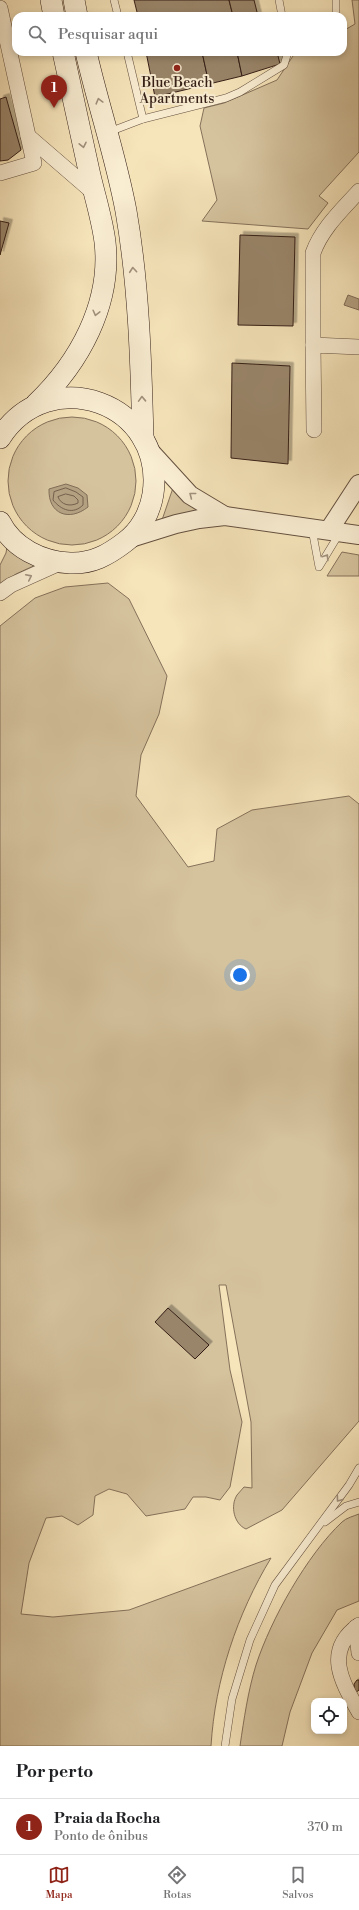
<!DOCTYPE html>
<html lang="pt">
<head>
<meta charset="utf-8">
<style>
  body { margin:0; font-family:"Libre Bodoni",serif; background:#f2f2f2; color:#202124 }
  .controls { position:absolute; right:12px; bottom:12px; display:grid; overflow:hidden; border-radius:8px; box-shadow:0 2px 6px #0003 }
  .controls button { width:36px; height:36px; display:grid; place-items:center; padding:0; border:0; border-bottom:1px solid #e0e0e0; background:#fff; color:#202124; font:20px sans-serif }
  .you { position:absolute; left:240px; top:975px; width:14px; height:14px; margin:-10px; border:3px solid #fff; border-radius:50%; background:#1a73e8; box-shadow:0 0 0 6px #1a73e833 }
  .badge { display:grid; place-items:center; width:26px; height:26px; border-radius:50%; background:#8f2418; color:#fff; font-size:13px; font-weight:700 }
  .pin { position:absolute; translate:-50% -33px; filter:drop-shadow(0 1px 2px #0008) }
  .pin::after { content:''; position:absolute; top:21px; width:14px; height:12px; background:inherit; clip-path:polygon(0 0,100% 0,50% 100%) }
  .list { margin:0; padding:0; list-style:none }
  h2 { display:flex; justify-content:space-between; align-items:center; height:52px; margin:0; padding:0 16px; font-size:17px }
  h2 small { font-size:13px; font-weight:400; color:#757577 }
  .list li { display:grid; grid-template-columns:26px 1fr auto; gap:12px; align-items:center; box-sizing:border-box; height:56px; padding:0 16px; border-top:1px solid #e0e0e0 }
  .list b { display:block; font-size:15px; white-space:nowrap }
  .list p { margin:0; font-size:13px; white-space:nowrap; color:#757577 }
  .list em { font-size:13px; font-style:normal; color:#757577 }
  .icon { flex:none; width:22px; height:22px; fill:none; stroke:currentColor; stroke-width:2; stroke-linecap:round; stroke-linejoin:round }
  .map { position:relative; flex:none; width:359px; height:1746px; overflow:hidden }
  .search { position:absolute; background:#fff; box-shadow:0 2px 6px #0003; left:12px; right:12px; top:12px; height:44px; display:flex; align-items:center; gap:10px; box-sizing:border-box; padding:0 14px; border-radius:12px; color:#757577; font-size:15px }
  .sheet { height:108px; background:#fff }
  nav { display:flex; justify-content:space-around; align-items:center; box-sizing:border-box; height:56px; border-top:1px solid #e0e0e0; background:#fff; font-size:11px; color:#757577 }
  nav a { display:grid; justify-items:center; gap:2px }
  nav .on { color:#8f2418 }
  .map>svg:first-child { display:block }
  .green { fill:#d5c39e; stroke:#85715a }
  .water { fill:#b4a182; stroke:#816d57 }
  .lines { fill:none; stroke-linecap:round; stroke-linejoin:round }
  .shore { stroke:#74604c; stroke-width:1 }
  .building { fill:#99856b; stroke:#351f16; filter:url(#shadow) }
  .service-casing { stroke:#65503f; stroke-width:8 }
  .minor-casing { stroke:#65503f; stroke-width:16 }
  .tertiary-casing { stroke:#65503f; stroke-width:20 }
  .secondary-casing { stroke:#351f16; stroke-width:22 }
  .service { stroke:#f9edd2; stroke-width:7 }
  .minor { stroke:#f9edd2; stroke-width:15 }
  .tertiary { stroke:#f9edd2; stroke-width:18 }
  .secondary { stroke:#f9edd2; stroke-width:21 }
  .oneway { stroke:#a1907d }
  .poi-dot { fill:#8f2418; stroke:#f9edd2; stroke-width:1.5 }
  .labels { text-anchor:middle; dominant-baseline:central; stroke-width:4; stroke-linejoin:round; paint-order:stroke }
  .poi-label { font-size:14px; fill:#351f16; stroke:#f9edd2 }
</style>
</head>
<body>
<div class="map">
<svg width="359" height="1746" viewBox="0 0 359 1746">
  <defs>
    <filter id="shadow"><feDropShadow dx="3.5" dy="-3.5" stdDeviation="0" flood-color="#0004"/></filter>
  </defs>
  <rect width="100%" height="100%" fill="#f6e4ba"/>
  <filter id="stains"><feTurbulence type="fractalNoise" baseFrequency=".005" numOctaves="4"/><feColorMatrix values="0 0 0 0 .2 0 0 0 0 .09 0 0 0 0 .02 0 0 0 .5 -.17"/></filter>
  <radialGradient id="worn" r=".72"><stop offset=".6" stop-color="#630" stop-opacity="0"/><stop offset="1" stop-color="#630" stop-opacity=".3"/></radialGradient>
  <g class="green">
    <path d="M352,0H359V152L319,196L328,203L308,229L202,221L217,200L200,126L204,108L224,103L277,80L295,53L298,52H343V31L355,24Z"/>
    <circle cx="72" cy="481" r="64"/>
    <path d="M174,485L210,512L162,520Z"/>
    <path d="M8,540L40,563L16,574L0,585V565L6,553Z"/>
    <path d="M342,552L359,555V576H327Z"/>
    <path d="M108,583L129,599L167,676L159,714L141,755L136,796L188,867L214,861L217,829L252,810L349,796L359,804V1421L282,1510L246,1529C234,1524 230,1506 237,1495C239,1492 242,1490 244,1487L252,1488L251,1422L226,1285H219L230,1370L242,1422L230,1487L220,1500L206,1497H193L185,1509L146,1516L127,1494L109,1489L95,1496L93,1515L78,1525L62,1516L46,1518L29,1563L21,1614L53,1617L129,1610L271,1558C237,1614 215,1680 211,1746H0V626L35,598L65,587Z"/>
    <path d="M359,1514V1601L337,1610L312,1653L290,1712L282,1746H240C244,1719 248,1691 256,1665C271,1619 307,1555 342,1522C346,1518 354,1516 359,1514Z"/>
  </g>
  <g class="water">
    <path d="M348,295L359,299V310L344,305Z"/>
    <path d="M66,484L78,488L87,495L88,507C69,522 48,514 49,489Z"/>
  </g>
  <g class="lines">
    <g class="shore">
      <path d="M66,488L76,492L83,497V505C73,515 61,510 53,500L54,492Z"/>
      <path d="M66,494L74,496L78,500V503C70,507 61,505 58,497Z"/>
    </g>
  </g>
  <g class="building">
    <path d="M134,0H229L233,16H138Z"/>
    <path d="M229,0H254L258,16H233Z"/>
    <path d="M146,52H202L209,84L155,97Z"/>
    <path d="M202,52H237L242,76L209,84Z"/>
    <path d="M237,52H277L280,64L242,76Z"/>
    <path d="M6,97L21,150L8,160L0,161V99Z"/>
    <path d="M0,221L9,223L0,255Z"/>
    <path d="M240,235L295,237L293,326L238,325Z"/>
    <path d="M232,363L290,366L288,464L231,458Z"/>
    <path d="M168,1308L209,1345L195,1359L155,1322Z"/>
    <path d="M357,1680H359V1690L355,1693L354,1684Z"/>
  </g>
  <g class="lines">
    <g class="service-casing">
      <g id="service">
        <path d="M114,0L118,16"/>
        <path d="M279,0L282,16"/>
        <path d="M336,0V16"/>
        <path d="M127,52L143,119L226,98L240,92L284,65L288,52"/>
        <path d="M109,132L143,119"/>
        <path d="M312,529L319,567L339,534"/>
        <path d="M325,1522L346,1506L359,1502"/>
        <path d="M225,1746L232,1699L250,1640L275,1585L349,1485L359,1468"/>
      </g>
    </g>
    <g class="minor-casing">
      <g id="minor">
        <path d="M0,8L34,163L0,173"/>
        <path d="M28,136L94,193"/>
        <path d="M313,345V253C322,228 342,210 359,191"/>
        <path d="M314,430L313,345L359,347"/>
        <path d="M0,593L11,585L60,563"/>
        <path d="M359,1625C323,1651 342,1682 359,1712"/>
        <path d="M356,1627L359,1653"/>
      </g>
    </g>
    <g class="tertiary-casing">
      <g id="tertiary">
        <path d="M148,449L190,495L225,516"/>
        <path d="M329,530L359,484"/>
        <path d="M131,538L176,524L199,519L225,516L359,535"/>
      </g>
    </g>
    <g class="secondary-casing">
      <g id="secondary">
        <path d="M51,0L54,16"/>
        <path d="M74,0L77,16"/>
        <path d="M86,52C98,105 116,157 126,211C139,286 141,362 143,438"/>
        <path d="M36,404C79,363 112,304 105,242C102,218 94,194 89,171C80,131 72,92 63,52"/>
        <path d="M0,438C49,361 166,403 153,494C150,513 140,531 125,542C108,555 92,564 70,563C42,562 13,548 0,522"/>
      </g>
    </g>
    <use href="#service" class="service"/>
    <use href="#minor" class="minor"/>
    <use href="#tertiary" class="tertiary"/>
    <use href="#secondary" class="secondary"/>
  </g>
  <defs><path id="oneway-chevron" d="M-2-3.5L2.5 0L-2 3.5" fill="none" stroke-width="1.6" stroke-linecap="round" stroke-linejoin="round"/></defs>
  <g class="oneway">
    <use href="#oneway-chevron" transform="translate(99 101) rotate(-105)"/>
    <use href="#oneway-chevron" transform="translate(83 145) rotate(78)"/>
    <use href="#oneway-chevron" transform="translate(133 270) rotate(-95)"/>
    <use href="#oneway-chevron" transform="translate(96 313) rotate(104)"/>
    <use href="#oneway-chevron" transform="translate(142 399) rotate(-92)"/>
    <use href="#oneway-chevron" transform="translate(192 495) rotate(-142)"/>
    <use href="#oneway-chevron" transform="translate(326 557) rotate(-57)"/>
    <use href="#oneway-chevron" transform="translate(29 577) rotate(-26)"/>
    <use href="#oneway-chevron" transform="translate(339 1499) rotate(126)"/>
  </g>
  <circle class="poi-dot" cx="177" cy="68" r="4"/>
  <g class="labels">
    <g class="poi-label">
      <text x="177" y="83">Blue Beach<tspan x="177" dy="16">Apartments</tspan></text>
    </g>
  </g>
  <rect width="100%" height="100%" filter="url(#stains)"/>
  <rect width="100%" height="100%" fill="url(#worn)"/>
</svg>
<div class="controls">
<button><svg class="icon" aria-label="locate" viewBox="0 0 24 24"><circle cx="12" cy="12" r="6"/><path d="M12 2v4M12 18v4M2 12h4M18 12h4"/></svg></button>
</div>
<div class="you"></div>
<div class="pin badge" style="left:54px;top:108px">1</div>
<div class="search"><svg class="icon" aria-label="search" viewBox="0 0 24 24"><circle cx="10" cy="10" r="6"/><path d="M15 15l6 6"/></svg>Pesquisar aqui</div>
</div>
<section class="sheet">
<h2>Por perto<small></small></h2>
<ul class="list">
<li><span class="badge">1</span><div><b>Praia da Rocha</b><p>Ponto de ônibus</p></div><em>370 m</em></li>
</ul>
</section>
<nav>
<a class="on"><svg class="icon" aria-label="map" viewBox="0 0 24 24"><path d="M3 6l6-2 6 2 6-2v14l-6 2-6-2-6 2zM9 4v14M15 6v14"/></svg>Mapa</a>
<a><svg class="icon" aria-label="directions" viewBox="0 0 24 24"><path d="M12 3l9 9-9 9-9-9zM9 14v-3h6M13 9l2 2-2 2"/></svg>Rotas</a>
<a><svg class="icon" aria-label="saved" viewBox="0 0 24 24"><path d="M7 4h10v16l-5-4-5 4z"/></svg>Salvos</a>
</nav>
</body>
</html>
